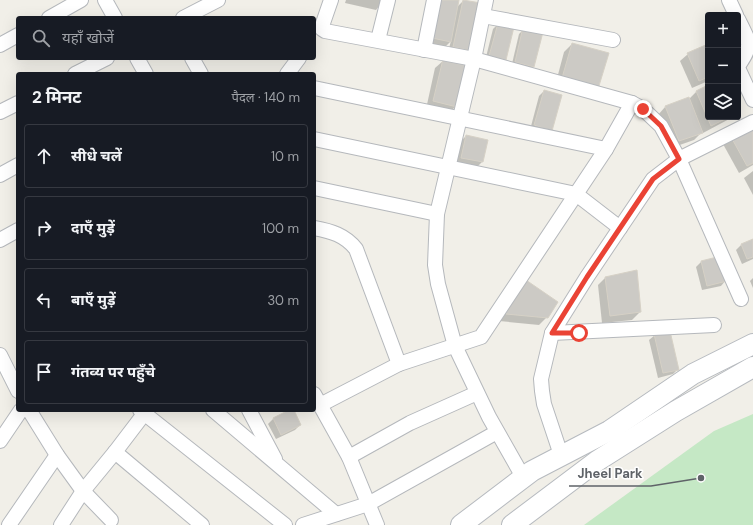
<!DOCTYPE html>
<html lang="hi">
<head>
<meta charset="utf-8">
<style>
  body { margin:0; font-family:"DM Sans","Noto Sans Devanagari",sans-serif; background:#20242c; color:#f1f3f6 }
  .controls { position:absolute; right:12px; top:12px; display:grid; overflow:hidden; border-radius:4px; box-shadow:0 4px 16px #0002 }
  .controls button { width:36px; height:36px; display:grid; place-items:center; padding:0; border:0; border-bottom:1px solid #363941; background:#171b24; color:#f1f3f6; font:20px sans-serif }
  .stop { position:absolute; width:12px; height:12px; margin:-9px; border:3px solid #ea4335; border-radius:50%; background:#fff }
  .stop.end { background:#ea4335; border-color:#fff; box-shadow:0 1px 4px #0008 }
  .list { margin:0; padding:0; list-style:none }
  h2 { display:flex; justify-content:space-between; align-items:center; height:52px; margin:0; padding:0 16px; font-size:17px }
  h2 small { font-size:13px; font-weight:400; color:#9ea1a6 }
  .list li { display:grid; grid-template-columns:26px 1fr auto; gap:12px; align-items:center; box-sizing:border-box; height:64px; margin:0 8px 8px; padding:0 8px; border:1px solid #363941; border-radius:4px }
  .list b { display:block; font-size:15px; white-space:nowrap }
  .list em { font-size:13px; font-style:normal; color:#9ea1a6 }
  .icon { flex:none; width:22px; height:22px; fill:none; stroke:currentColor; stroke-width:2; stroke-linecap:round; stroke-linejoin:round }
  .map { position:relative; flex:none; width:753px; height:525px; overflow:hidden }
  .search { position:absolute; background:#171b24; box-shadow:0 4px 16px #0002; left:16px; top:16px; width:300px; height:44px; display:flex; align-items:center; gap:10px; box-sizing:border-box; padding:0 14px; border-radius:4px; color:#9ea1a6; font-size:15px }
  .panel { position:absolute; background:#171b24; box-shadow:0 4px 16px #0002; left:16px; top:72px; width:300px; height:340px; border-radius:4px }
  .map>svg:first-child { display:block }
  .green { fill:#c5e8c5 }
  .shadow { fill:#0003 }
  .building { fill:#cccac5; stroke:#d6d1c6 }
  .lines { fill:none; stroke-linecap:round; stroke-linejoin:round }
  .minor-casing { stroke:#b5b8bc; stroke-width:16 }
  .secondary-casing { stroke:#b6babf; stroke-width:22 }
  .minor { stroke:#fff; stroke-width:14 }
  .secondary { stroke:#fff; stroke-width:20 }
  .route { stroke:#ea4335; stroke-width:5 }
  .leader { fill:none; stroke:#5f6368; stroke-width:1.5 }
  .callout-dot { fill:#5f6368; stroke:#fff; stroke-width:1.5 }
  .callout-label { font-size:13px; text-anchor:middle; font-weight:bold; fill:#5f6368; stroke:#fff; stroke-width:3; stroke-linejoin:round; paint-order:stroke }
</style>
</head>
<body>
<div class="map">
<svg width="753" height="525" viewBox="0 0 753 525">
  <rect width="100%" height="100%" fill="#f1efe8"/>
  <path class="green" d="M753,414V525H584L714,431Z"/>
  <g class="shadow">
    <path d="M346,0H384L376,10L345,3Z"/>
    <path d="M452,0L457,7L463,1L470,51L464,56L448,52L451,41L445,47L427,43Z"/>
    <path d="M498,24L513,28L505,60L500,65L485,61L493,29Z"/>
    <path d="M524,29L533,66L528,72L511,68L519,34Z"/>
    <path d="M572,44L607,54L555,86L564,52Z"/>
    <path d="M708,45V81L692,88L680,61L688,54Z"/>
    <path d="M443,61L456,106L448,114L426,109L435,68Z"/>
    <path d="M708,86V117H733L703,133V131L694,140L671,148L658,115L665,107L689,99L696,92Z"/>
    <path d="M544,91L552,130H530L539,96Z"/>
    <path d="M753,124V165L739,173L723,144Z"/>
    <path d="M466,136L482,162L477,167L457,163L461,141Z"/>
    <path d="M753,171V195L744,178Z"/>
    <path d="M753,240V259L742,264L736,250L741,245Z"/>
    <path d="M701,262L726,280L721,286L702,290L696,267Z"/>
    <path d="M605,278L640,312L632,320L602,323L598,285Z"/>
    <path d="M753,278V288L750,281Z"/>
    <path d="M505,303L547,317L539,325L499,321Z"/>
    <path d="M655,335L678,369L673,374L658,378L649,340Z"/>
    <path d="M293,410L300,425L295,430L276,439L268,424L273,419Z"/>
  </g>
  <g class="building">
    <path d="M439,0H459L451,42L432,38Z"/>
    <path d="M463,0L481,3L471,51L453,47Z"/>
    <path d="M498,23L514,27L506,60L489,56Z"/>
    <path d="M523,27L543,32L534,67L515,62Z"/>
    <path d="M572,43L609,53L598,89L562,78Z"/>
    <path d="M708,44V77L699,81L687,53Z"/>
    <path d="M443,59L467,63L457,107L433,101Z"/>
    <path d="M708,85V117H729L711,126L696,91Z"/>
    <path d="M544,90L562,95L552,131L534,125Z"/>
    <path d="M689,97L703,133L679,141L665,106Z"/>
    <path d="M753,123V163L747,166L730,135Z"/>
    <path d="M466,135L488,140L483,162L461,158Z"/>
    <path d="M753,239V257L747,259L741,244Z"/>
    <path d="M721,256L727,281L707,286L701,261Z"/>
    <path d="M637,270L641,312L610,316L605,277Z"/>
    <path d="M523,278L558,302L548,318L506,314L513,294Z"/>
    <path d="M670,331L679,370L663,373L654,334Z"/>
    <path d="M289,410H294L301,425L281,435L273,418Z"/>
  </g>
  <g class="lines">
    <g class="minor-casing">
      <g id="minor">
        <path d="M105,0L115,18"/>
        <path d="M331,0L322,26V29L325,31L474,59L632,103L643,109L661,126L679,159L741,299"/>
        <path d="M486,0L474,59L437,214L435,265L438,284L455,346L489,417L523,477"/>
        <path d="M729,0L736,15"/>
        <path d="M483,16L613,40"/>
        <path d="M49,18L81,0"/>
        <path d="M183,18L218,0"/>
        <path d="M738,19C750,43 753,45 738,66"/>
        <path d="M378,40L388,0"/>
        <path d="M0,45L18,35"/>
        <path d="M424,50L434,0"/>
        <path d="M137,58L146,74"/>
        <path d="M192,58L201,74"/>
        <path d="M738,68L753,100"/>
        <path d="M75,74L107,58"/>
        <path d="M287,74L299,58"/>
        <path d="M314,88L606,149"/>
        <path d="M0,112L18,103"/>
        <path d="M314,139L576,194L620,228"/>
        <path d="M0,175L18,165"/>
        <path d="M314,188L437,214"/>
        <path d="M314,228C331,231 345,235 356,249L399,364"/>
        <path d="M0,240L18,230"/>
        <path d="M552,333L714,325"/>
        <path d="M0,355L18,391"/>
        <path d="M314,394L349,457L377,525"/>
        <path d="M320,405L399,364L481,337L606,149L632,103"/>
        <path d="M29,410L57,455L83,491L111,520"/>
        <path d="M140,410L285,525"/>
        <path d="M213,410L336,514"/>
        <path d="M249,410L275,459"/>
        <path d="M0,441L21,410"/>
        <path d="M115,452L202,525"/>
        <path d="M561,455L544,404L542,391L541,379L552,333L587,277L653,179L679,159L753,122"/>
        <path d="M349,457L410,423L477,393"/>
        <path d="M9,525L57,455"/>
        <path d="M61,525L83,491L115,452L147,410"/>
        <path d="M303,525L368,504L497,432"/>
      </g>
    </g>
    <g class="secondary-casing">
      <g id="secondary">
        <path d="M461,525L532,471L609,431L693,374L753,344"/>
        <path d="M512,525L597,461L676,411L753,367"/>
      </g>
    </g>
    <use href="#minor" class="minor"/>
    <use href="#secondary" class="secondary"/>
  </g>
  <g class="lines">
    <path class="route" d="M579,333H552L587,277L653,179L679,159L661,126L643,109"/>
  </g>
  <path class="leader" d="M701 478L651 486H569"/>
  <circle class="callout-dot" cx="701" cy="478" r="4"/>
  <g class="callout-label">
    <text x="610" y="478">Jheel Park</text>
  </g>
</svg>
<div class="controls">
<button>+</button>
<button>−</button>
<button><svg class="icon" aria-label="layers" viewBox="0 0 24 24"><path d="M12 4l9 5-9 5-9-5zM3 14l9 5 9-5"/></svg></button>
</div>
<div class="stop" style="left:579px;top:333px"></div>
<div class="stop end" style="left:643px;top:109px"></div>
<div class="search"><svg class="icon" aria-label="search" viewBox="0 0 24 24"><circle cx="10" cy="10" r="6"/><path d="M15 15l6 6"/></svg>यहाँ खोजें</div>
<section class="panel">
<h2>2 मिनट<small>पैदल · 140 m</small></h2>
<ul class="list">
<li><svg class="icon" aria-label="ahead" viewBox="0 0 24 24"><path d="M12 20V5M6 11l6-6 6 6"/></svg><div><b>सीधे चलें</b></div><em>10 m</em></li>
<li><svg class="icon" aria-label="right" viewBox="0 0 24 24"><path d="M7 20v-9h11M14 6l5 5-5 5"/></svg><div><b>दाएँ मुड़ें</b></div><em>100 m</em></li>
<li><svg class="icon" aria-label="left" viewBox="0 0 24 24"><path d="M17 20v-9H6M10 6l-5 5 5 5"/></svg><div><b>बाएँ मुड़ें</b></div><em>30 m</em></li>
<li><svg class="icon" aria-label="arrive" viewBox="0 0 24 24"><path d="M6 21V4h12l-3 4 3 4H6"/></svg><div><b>गंतव्य पर पहुँचे</b></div></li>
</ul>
</section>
</div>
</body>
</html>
